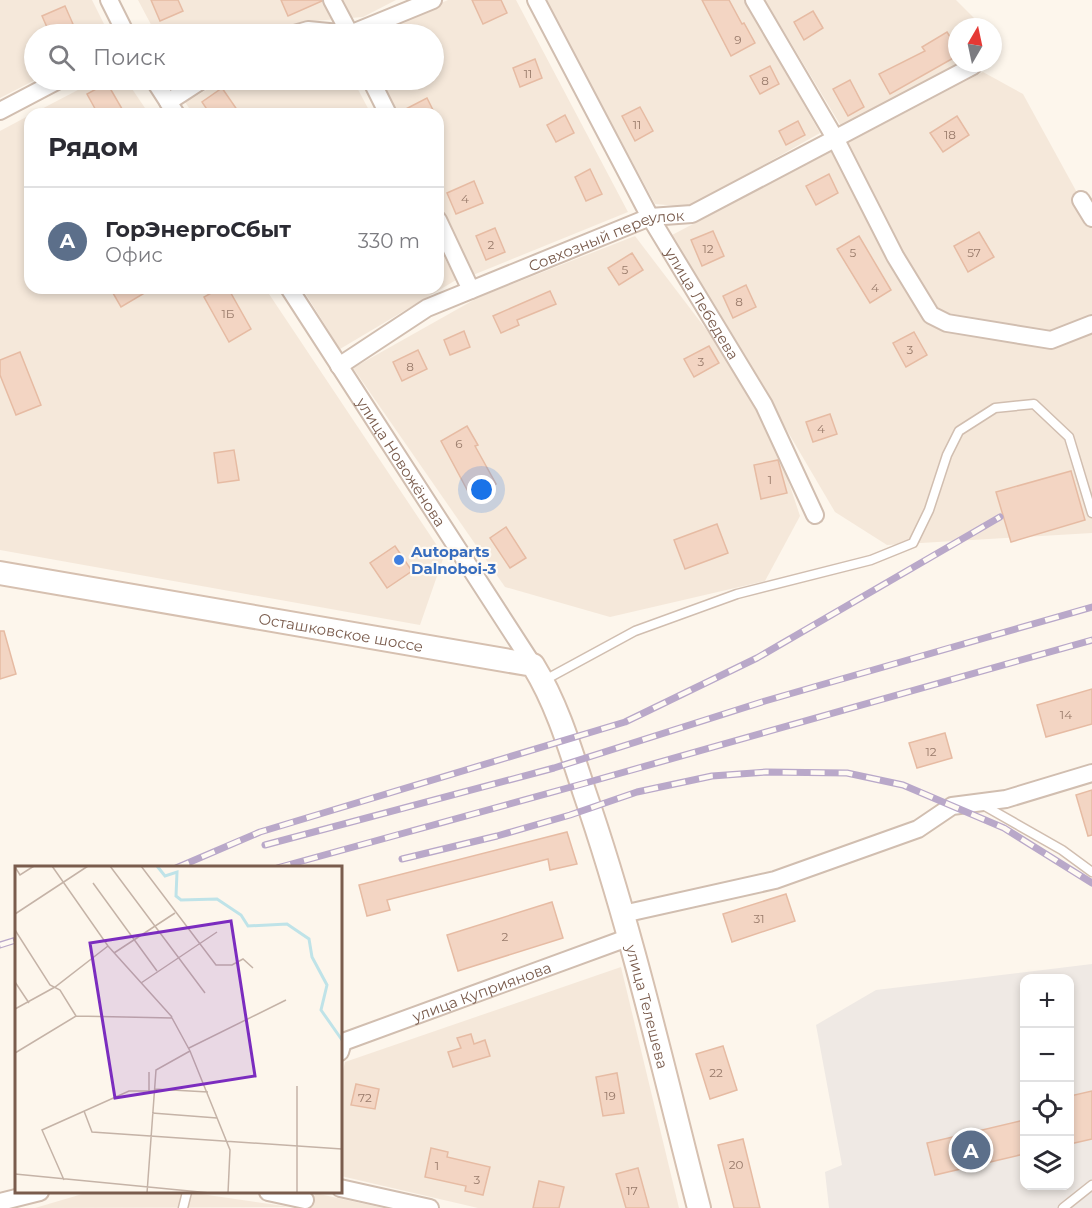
<!DOCTYPE html>
<html lang="ru">
<head>
<meta charset="utf-8">
<style>
  body { margin:0; font-family:Montserrat,sans-serif; background:#f2f2f3; color:#2b2b33 }
  .controls { position:absolute; right:18px; bottom:18px; display:grid; overflow:hidden; border-radius:12px; box-shadow:0 3px 9px #0003 }
  .controls button { width:54px; height:54px; display:grid; place-items:center; padding:0; border:0; border-bottom:2px solid #e1e1e2; background:#fff; color:#2b2b33; font:30px sans-serif }
  .compass { position:absolute; left:948px; top:18px; width:54px; height:54px; border-radius:50%; background:#fff; box-shadow:0 3px 9px #0003; rotate:9deg }
  .you { position:absolute; left:482px; top:490px; width:21px; height:21px; margin:-15px; border:4px solid #fff; border-radius:50%; background:#1a73e8; box-shadow:0 0 0 9px #1a73e833 }
  .badge { display:grid; place-items:center; width:39px; height:39px; border-radius:50%; background:#b45309; color:#fff; font-size:20px; font-weight:700 }
  .pin { position:absolute; translate:-50% -50%; border:3px solid #fff; box-shadow:0 2px 6px #0006 }
  .list { margin:0; padding:0; list-style:none }
  h2 { display:flex; justify-content:space-between; align-items:center; height:78px; margin:0; padding:0 24px; font-size:26px }
  h2 small { font-size:20px; font-weight:400; color:#7c7c81 }
  .list li { display:grid; grid-template-columns:39px 1fr auto; gap:18px; align-items:center; box-sizing:border-box; height:108px; padding:0 24px; border-top:2px solid #e1e1e2 }
  .list b { display:block; font-size:22px; white-space:nowrap }
  .list p { margin:0; font-size:20px; white-space:nowrap; color:#7c7c81 }
  .list em { font-size:20px; font-style:normal; color:#7c7c81 }
  .icon { flex:none; width:33px; height:33px; fill:none; stroke:currentColor; stroke-width:2; stroke-linecap:round; stroke-linejoin:round }
  .map { position:relative; flex:none; width:1092px; height:1208px; overflow:hidden }
  .search { position:absolute; background:#fff; box-shadow:0 3px 9px #0003; left:24px; top:24px; width:420px; height:66px; display:flex; align-items:center; gap:15px; box-sizing:border-box; padding:0 21px; border-radius:33px; color:#7c7c81; font-size:22px }
  .panel { position:absolute; background:#fff; box-shadow:0 3px 9px #0003; left:24px; top:108px; width:420px; height:186px; border-radius:18px }
  .map>svg:first-child { display:block }
  .residential { fill:#f5e8da }
  .industrial { fill:#efe9e4; fill-rule:evenodd }
  .building { fill:#f3d5c3; stroke:#e6bba3; stroke-width:1.5 }
  .lines { fill:none; stroke-linecap:round; stroke-linejoin:round }
  .lane-casing { stroke:#d1beb0; stroke-width:11 }
  .street-casing { stroke:#d1beb0; stroke-width:20 }
  .secondary-casing { stroke:#d6c0b0; stroke-width:26 }
  .lane { stroke:#fff; stroke-width:8 }
  .street { stroke:#fff; stroke-width:16 }
  .secondary { stroke:#fff; stroke-width:22 }
  .rail-casing { stroke:#b9a8c9; stroke-width:7 }
  .rail { stroke:#fffaf3; stroke-width:4.5; stroke-dasharray:14; stroke-linecap:butt }
  .shop-dot { fill:#3f7fe0; stroke:#fffaf3; stroke-width:2 }
  .labels { text-anchor:middle; dominant-baseline:central; stroke-width:4.5; stroke-linejoin:round; paint-order:stroke }
  .number-label { font-size:12px; fill:#987a6a }
  .street-label { font-size:15px; fill:#7a5c4d; stroke:#fffaf3 }
  .shop-label { font-size:15px; font-weight:bold; fill:#366cbe; stroke:#fffaf3; text-anchor:start }
  .inset-river { fill:none; stroke:#bfe3e8; stroke-width:3 }
  .inset-road { fill:none; stroke:#c5b3a7; stroke-width:1.5 }
  .view { fill:#7b2cbf; fill-opacity:0.15; stroke:#7b2cbf; stroke-width:3 }
  .inset-edge { fill:none; stroke:#7a5c4d; stroke-width:3 }
</style>
</head>
<body>
<div class="map">
<svg width="1092" height="1208" viewBox="0 0 1092 1208">
  <rect width="100%" height="100%" fill="#fdf6ec"/>
  <g class="residential">
    <path d="M0,0H92L109,34H34L35,80L0,98Z"/>
    <path d="M138,0H396L363,17L301,22L271,34H156Z"/>
    <path d="M448,0H516L628,212L473,275L438,202V114H395L378,80H434V34H370Z"/>
    <path d="M545,0H744L820,133L689,207L655,204Z"/>
    <path d="M765,0H956L983,27H957V63H961L841,126Z"/>
    <path d="M983,72L1023,94L1092,220V533L887,545L835,512L672,235Z"/>
    <path d="M97,80H126L149,114H32Z"/>
    <path d="M224,80H353L371,114H193L185,102Z"/>
    <path d="M30,115V288H265L444,556L420,625L0,550V131Z"/>
    <path d="M635,236L737,370L772,432L800,516L765,581L610,617L505,587L353,368L479,297Z"/>
    <path d="M438,245L456,280L340,349L302,288H438Z"/>
    <path d="M621,967L679,1208H478L341,1176L340,1084L345,1062Z"/>
    <path d="M89,1192H187L290,1207L35,1208Z"/>
    <path d="M315,1193L383,1208H311Z"/>
  </g>
  <path class="industrial" d="M1092,964V1208H829L825,1172L842,1165L816,1025L876,990ZM1024,978H1070V1186H1024Z"/>
  <g class="building">
    <path d="M151,0H178L183,11L160,21Z"/>
    <path d="M281,0H322V1L288,16Z"/>
    <path d="M472,0H501L507,13L483,24Z"/>
    <path d="M702,0H729L742,24L744,23L755,43L731,56Z"/>
    <path d="M65,6L73,24L50,34L42,16Z"/>
    <path d="M813,11L823,28L804,40L794,22Z"/>
    <path d="M947,32L957,48V56L890,94L879,74L925,51L922,47Z"/>
    <path d="M535,59L542,78L520,87L513,68Z"/>
    <path d="M770,66L779,84L760,94L750,76Z"/>
    <path d="M850,80L864,107L848,116L833,89Z"/>
    <path d="M107,83L125,114H98L87,94Z"/>
    <path d="M222,88L240,114H210L202,102Z"/>
    <path d="M427,98L435,114H398V113Z"/>
    <path d="M640,107L653,131L635,141L622,116Z"/>
    <path d="M565,115L574,133L556,142L547,125Z"/>
    <path d="M957,116L969,135L943,152L930,133Z"/>
    <path d="M798,121L805,135L786,145L779,131Z"/>
    <path d="M590,169L602,194L586,201L575,177Z"/>
    <path d="M829,174L838,193L816,205L806,186Z"/>
    <path d="M474,181L483,203L456,214L447,193Z"/>
    <path d="M495,228L505,252L486,260L476,236Z"/>
    <path d="M713,231L724,256L702,266L691,240Z"/>
    <path d="M979,232L994,257L968,272L954,246Z"/>
    <path d="M859,236L891,290L870,303L837,249Z"/>
    <path d="M632,253L643,270L619,285L608,268Z"/>
    <path d="M746,285L756,307L733,318L723,296Z"/>
    <path d="M110,288H153L121,307Z"/>
    <path d="M220,288H228L251,329L229,342L204,297Z"/>
    <path d="M550,291L556,304L517,320L519,325L501,333L493,316Z"/>
    <path d="M464,331L470,347L450,355L444,340Z"/>
    <path d="M914,332L927,355L906,367L893,343Z"/>
    <path d="M709,346L719,363L694,377L684,359Z"/>
    <path d="M418,350L427,369L402,381L393,362Z"/>
    <path d="M20,352L41,405L16,415L0,375V360Z"/>
    <path d="M830,414L837,434L813,442L806,422Z"/>
    <path d="M467,426L478,445L475,446L496,484L471,497L441,441Z"/>
    <path d="M234,450L239,480L218,483L214,453Z"/>
    <path d="M778,460L787,493L761,499L754,465Z"/>
    <path d="M1071,471L1085,520L1011,542L996,492Z"/>
    <path d="M717,524L728,553L685,569L674,540Z"/>
    <path d="M506,527L526,558L510,568L490,538Z"/>
    <path d="M395,546L412,571L387,588L370,563Z"/>
    <path d="M0,631H4L16,674L0,679Z"/>
    <path d="M1092,689V724L1046,737L1037,705Z"/>
    <path d="M945,733L952,758L917,768L909,743Z"/>
    <path d="M1092,790V835L1088,836L1076,795Z"/>
    <path d="M567,832L577,864L550,870L548,859L387,900L390,910L367,916L359,885Z"/>
    <path d="M786,894L795,921L732,942L723,914Z"/>
    <path d="M552,902L563,938L458,971L447,935Z"/>
    <path d="M471,1034L474,1044L485,1040L490,1056L453,1067L448,1052L461,1048L457,1038Z"/>
    <path d="M723,1046L737,1090L710,1099L696,1054Z"/>
    <path d="M617,1073L624,1113L603,1116L596,1077Z"/>
    <path d="M356,1084L379,1089L375,1109L351,1105Z"/>
    <path d="M1092,1091V1139L1070,1144V1096Z"/>
    <path d="M1024,1120V1154L935,1175L927,1143Z"/>
    <path d="M743,1139L760,1208H734L718,1145Z"/>
    <path d="M431,1148L448,1152L447,1157L490,1167L483,1195L465,1191L466,1186L425,1177Z"/>
    <path d="M638,1168L649,1208H626L616,1174Z"/>
    <path d="M539,1181L564,1187L559,1208H533Z"/>
  </g>
  <g class="lines">
    <g class="lane-casing">
      <g id="lane">
        <path d="M543,681L635,631L737,594L871,560L913,543L929,510L947,455L959,431L995,408L1034,404L1069,437L1092,513"/>
        <path d="M983,805L1062,850L1092,872"/>
        <path d="M183,1208L187,1192"/>
        <path d="M1063,1208L1092,1185"/>
      </g>
    </g>
    <g class="street-casing">
      <g id="street">
        <path d="M109,0L126,34"/>
        <path d="M332,0L350,34"/>
        <path id="s1" d="M536,0L650,217L764,405L815,515"/>
        <path d="M754,0L835,138L895,256L931,315L947,323L1051,340L1092,324"/>
        <path d="M294,34L308,30L350,34L433,0"/>
        <path d="M154,80L176,114"/>
        <path d="M371,80L388,114"/>
        <path d="M168,102L202,80"/>
        <path d="M0,111L59,80"/>
        <path d="M1081,200L1092,218"/>
        <path d="M438,220L471,290"/>
        <path id="s2" d="M289,288L533,665"/>
        <path id="s3" d="M339,366L427,308L650,217L692,214L973,66"/>
        <path d="M623,914L775,880L918,829L952,806L1006,799L1092,773"/>
        <path id="s4" d="M340,1052L343,1042L630,937"/>
        <path d="M340,1188L430,1208"/>
        <path d="M268,1192L305,1200"/>
        <path d="M0,1202L40,1192"/>
      </g>
    </g>
    <g class="secondary-casing">
      <g id="secondary">
        <path id="s5" d="M0,573L533,665C557,704 570,748 584,791C631,927 663,1068 699,1208"/>
      </g>
    </g>
    <use href="#lane" class="lane"/>
    <use href="#street" class="street"/>
    <use href="#secondary" class="secondary"/>
    <g class="rail-casing">
      <g id="rail">
        <path d="M265,845L554,768L765,701L1092,607"/>
        <path d="M402,859L497,836L570,815L637,792L712,776L766,772L847,773L903,785L1004,828L1092,883"/>
        <path d="M176,868L260,832L625,722L757,658L1000,517"/>
        <path d="M277,868L582,784L1092,640"/>
        <path d="M0,945L16,940"/>
      </g>
    </g>
    <use href="#rail" class="rail"/>
  </g>
  <circle class="shop-dot" cx="399" cy="560" r="6"/>
  <g class="labels">
    <g class="number-label">
      <text x="738" y="39">9</text>
      <text x="528" y="73">11</text>
      <text x="765" y="80">8</text>
      <text x="637" y="124">11</text>
      <text x="950" y="134">18</text>
      <text x="465" y="198">4</text>
      <text x="491" y="244">2</text>
      <text x="708" y="248">12</text>
      <text x="853" y="252">5</text>
      <text x="974" y="252">57</text>
      <text x="625" y="269">5</text>
      <text x="875" y="287">4</text>
      <text x="739" y="301">8</text>
      <text x="228" y="313">1Б</text>
      <text x="910" y="349">3</text>
      <text x="701" y="361">3</text>
      <text x="410" y="366">8</text>
      <text x="821" y="428">4</text>
      <text x="459" y="443">6</text>
      <text x="770" y="479">1</text>
      <text x="1066" y="714">14</text>
      <text x="931" y="751">12</text>
      <text x="759" y="918">31</text>
      <text x="505" y="936">2</text>
      <text x="716" y="1072">22</text>
      <text x="610" y="1095">19</text>
      <text x="365" y="1097">72</text>
      <text x="736" y="1164">20</text>
      <text x="437" y="1165">1</text>
      <text x="477" y="1179">3</text>
      <text x="632" y="1190">17</text>
    </g>
    <g class="street-label">
      <text stroke="none"><textPath href="#s3" startOffset="298">Совхозный переулок</textPath></text>
      <text stroke="none"><textPath href="#s1" startOffset="346">улица Лебедева</textPath></text>
      <text stroke="none"><textPath href="#s2" startOffset="207">улица Новожёнова</textPath></text>
      <text stroke="none"><textPath href="#s5" startOffset="346">Осташковское шоссе</textPath></text>
      <text stroke="none"><textPath href="#s4" startOffset="158">улица Куприянова</textPath></text>
      <text stroke="none"><textPath href="#s5" startOffset="902">улица Телешева</textPath></text>
    </g>
    <g class="shop-label">
      <text x="411" y="551">Autoparts<tspan x="411" dy="17">Dalnoboi-3</tspan></text>
    </g>
  </g>
  <g transform="translate(15 866)">
    <rect width="327" height="327" fill="#fdf6ec"/>
    <path class="inset-river" d="M142,0L150,10L162,6L161,30L166,34L202,33L226,49L233,60L272,58L294,73L297,91L312,119L306,144L327,174"/>
    <path class="inset-road" d="M37,0L93,80L157,151M95,0L190,127M126,0L201,99H217L228,93L238,102M0,1L5,9L19,0M78,17L142,105M0,48L73,0M0,64L35,119L45,124L61,150M99,87L160,47M0,116L14,137M126,117L202,66M0,143L40,121L93,80M174,182L271,134M0,187L61,150L157,152L175,185L215,284L213,327M134,206V225M282,220V327M139,223L193,226M69,245L77,266L327,283M137,247L202,252M0,308L195,327M49,314L27,264L114,225H139M132,327L141,204L175,185"/>
    <path class="view" d="M216,55L240,210L100,232L75,77Z"/>
    <rect width="327" height="327" class="inset-edge"/>
  </g>
</svg>
<div class="controls">
<button>+</button>
<button>−</button>
<button><svg class="icon" aria-label="locate" viewBox="0 0 24 24"><circle cx="12" cy="12" r="6"/><path d="M12 2v4M12 18v4M2 12h4M18 12h4"/></svg></button>
<button><svg class="icon" aria-label="layers" viewBox="0 0 24 24"><path d="M12 4l9 5-9 5-9-5zM3 14l9 5 9-5"/></svg></button>
</div>
<svg class="compass" viewBox="-18 -18 36 36"><path d="M0-13l5 13h-10z" fill="#e53935"/><path d="M0 13l5-13h-10z" fill="#7c7c81"/></svg>
<div class="you"></div>
<div class="pin badge" style="left:971px;top:1150px;background:#5c6f8a">A</div>
<div class="search"><svg class="icon" aria-label="search" viewBox="0 0 24 24"><circle cx="10" cy="10" r="6"/><path d="M15 15l6 6"/></svg>Поиск</div>
<section class="panel">
<h2>Рядом<small></small></h2>
<ul class="list">
<li><span class="badge" style="background:#5c6f8a">A</span><div><b>ГорЭнергоСбыт</b><p>Офис</p></div><em>330 m</em></li>
</ul>
</section>
</div>
</body>
</html>
